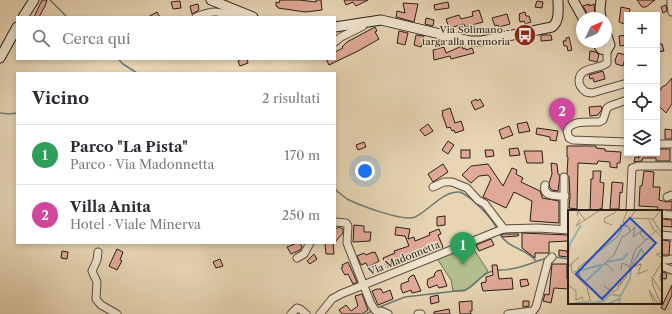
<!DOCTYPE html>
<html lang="it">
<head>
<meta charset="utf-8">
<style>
  body { margin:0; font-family:"Libre Caslon Text",serif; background:#f7f7f7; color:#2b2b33 }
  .controls { position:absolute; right:12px; top:12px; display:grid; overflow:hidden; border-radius:0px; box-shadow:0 2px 6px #0003 }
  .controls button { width:36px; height:36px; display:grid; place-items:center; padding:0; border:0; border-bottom:1px solid #e1e1e2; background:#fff; color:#2b2b33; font:20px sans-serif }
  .compass { position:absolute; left:576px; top:12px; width:36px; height:36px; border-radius:50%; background:#fff; box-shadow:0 2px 6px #0003; rotate:46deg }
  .you { position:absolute; left:365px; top:171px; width:14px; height:14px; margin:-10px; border:3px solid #fff; border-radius:50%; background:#1a73e8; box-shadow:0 0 0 6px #1a73e833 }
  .badge { display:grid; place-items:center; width:26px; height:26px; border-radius:50%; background:#0f766e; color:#fff; font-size:13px; font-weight:700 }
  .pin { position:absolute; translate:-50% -33px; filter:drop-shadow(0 1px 2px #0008) }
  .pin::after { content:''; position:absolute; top:21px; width:14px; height:12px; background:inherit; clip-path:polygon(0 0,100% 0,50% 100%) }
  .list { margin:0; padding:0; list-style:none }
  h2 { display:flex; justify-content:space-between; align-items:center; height:52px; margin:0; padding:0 16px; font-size:17px }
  h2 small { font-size:13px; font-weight:400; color:#7c7c81 }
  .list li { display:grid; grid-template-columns:26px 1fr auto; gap:12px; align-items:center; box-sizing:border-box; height:60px; padding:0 16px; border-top:1px solid #e1e1e2 }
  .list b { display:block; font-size:15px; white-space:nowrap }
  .list p { margin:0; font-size:13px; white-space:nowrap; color:#7c7c81 }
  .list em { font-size:13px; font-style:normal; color:#7c7c81 }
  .icon { flex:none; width:22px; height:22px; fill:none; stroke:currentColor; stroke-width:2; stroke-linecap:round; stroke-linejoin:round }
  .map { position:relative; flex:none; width:672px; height:314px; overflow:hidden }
  .search { position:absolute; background:#fff; box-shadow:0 2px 6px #0003; left:16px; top:16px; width:320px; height:44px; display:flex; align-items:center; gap:10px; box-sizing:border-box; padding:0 14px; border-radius:0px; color:#7c7c81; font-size:15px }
  .panel { position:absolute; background:#fff; box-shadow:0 2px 6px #0003; left:16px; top:72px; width:320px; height:172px; border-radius:0px }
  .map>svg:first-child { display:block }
  .green { fill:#b3be8f; stroke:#6e6e53 }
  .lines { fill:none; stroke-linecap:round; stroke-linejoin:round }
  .stream { stroke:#6b7a73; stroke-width:1.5 }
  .building { fill:#e1a998; stroke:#291e17 }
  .street-casing { stroke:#584c3e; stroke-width:9 }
  .secondary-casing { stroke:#291e17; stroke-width:11 }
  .street { stroke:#efe4ce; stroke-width:7 }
  .secondary { stroke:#efe4ce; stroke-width:9 }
  .labels { text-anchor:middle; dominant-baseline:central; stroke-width:3; stroke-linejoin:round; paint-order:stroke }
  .poi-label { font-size:10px; fill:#291e17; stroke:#efe4ce; text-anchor:end }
  .street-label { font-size:10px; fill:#291e17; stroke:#efe4ce }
  .inset-river { fill:none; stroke:#97b8b1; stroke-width:2 }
  .inset-road { fill:none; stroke:#9b8c75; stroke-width:1 }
  .view { fill:#1d4ed8; fill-opacity:0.15; stroke:#1d4ed8; stroke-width:2 }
  .inset-edge { fill:none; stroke:#291e17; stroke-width:2 }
</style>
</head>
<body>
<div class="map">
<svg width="672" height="314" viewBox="0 0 672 314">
  <rect width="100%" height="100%" fill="#e7d5b4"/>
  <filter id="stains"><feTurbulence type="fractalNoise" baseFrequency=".005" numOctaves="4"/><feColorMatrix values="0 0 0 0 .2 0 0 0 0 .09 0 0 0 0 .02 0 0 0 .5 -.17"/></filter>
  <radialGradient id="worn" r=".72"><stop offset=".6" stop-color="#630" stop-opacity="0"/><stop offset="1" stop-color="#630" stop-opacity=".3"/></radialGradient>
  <path class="green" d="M471,245L488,271L465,291H453L451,280L438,260V258Z"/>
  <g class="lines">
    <g class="stream">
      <path d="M50,0L67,17"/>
      <path d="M118,59L123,64L137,73"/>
      <path d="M0,113L9,114L17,113"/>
      <path d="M335,189C339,193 343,196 347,199C359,205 403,222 415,217C430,210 442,191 460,192C472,197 492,218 497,229"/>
      <path d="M499,233C509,250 523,246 536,261"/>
      <path d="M555,257L569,259"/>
      <path d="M497,270C515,271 530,263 547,258"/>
      <path d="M377,308L405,297L465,290C476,286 481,273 493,271"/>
      <path d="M366,314L372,311"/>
    </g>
  </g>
  <g class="building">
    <path d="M42,0H47L45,6L39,17H34Z"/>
    <path d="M280,0H299L316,2V0H321L322,10L305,12L278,8V7L276,6V2L279,3Z"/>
    <path d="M344,0H368L356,6L353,2L346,5Z"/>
    <path d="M637,0H655L646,7H642Z"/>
    <path d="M180,1L181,8L173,9L171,2Z"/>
    <path d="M537,1L543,2L542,8L535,7Z"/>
    <path d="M448,2L449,8L435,10L434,5Z"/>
    <path d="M403,3L418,4L414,22L396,17L397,11L405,13Z"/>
    <path d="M198,4L199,10L192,14L190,6Z"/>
    <path d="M589,4V6L594,4L595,17L593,18V16L589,17L583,6Z"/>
    <path d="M666,5L667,11L663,13L661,7Z"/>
    <path d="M621,7L630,9L629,15H627V25L619,22Z"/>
    <path d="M479,10L483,22L465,27L464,24L449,28L446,19L459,15L461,19L473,16L472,12Z"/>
    <path d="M157,12L160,17H148Z"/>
    <path d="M525,12L526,16H529L531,22L525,24L524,21L520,22L519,17H520L519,14Z"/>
    <path d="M507,14L510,24L499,27L498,25L495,26L492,18Z"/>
    <path d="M426,18L434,20L433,26L425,24Z"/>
    <path d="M375,27L377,31L375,32L379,39L358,51L329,65L326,59H335V52L343,48L342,47L347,42Z"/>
    <path d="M399,31L408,33L405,45L397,43Z"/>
    <path d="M416,35L424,36L421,47L414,45Z"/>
    <path d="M541,35H551L552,40L541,41Z"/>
    <path d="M627,35V45L620,46L619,36Z"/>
    <path d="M569,37L572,50L568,51L567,46H564L563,41H566V38Z"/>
    <path d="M657,44H662L664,51L657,52Z"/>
    <path d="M462,46L463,49L465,48L466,50L472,48L474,53L451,59L450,56L434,60L433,50L444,47L446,53Z"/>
    <path d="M590,51L596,52L599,55L597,62L589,60Z"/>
    <path d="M618,53L626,55L623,66L616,64L615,60Z"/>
    <path d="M242,59H247L248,63L240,66L238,61Z"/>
    <path d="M603,71L605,79L594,82L593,78L590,79L589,75Z"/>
    <path d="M672,78V104L666,113L657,104V96L662,87L666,85Z"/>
    <path d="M476,99L477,101L480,99L484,106L475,110L471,102Z"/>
    <path d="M601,106L602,109L598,115L590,116L589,107Z"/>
    <path d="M450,108L455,123L461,121L464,130L455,133L454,130L452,131L450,127L447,128L442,114L443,113L442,111Z"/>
    <path d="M527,122L530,131L519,133L517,124Z"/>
    <path d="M428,124L433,131L425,136L420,130Z"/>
    <path d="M509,126L513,135L502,139L499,130Z"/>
    <path d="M537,128L558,131L556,141L550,140V137L536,134Z"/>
    <path d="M665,129L672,130V139H665Z"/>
    <path d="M448,141L454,145L448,154L442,150Z"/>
    <path d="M364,142L366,147L358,150L356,145Z"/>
    <path d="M567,146H596V148L605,149V151L621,152L620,163H617V168L610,167V162L598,161L597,164L578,163L577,209L569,208L570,196L569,177L567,174L568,157H567Z"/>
    <path d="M518,148L520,155L510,156L509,149Z"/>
    <path d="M657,149H670V161H656V158H643L642,161L634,162L635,157L639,158V153H657Z"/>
    <rect x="461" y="150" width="9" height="8"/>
    <path d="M485,150H493L494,156L486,157Z"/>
    <path d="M524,151H542L543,163H527Z"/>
    <path d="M551,163L557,164L558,174L560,175L558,191L552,190L550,188L549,183L552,174Z"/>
    <path d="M443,164L448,172L433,182L428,174Z"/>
    <path d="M488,164L503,186L512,168L517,170L516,174L523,178L521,182L540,191L542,196V198L559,201V223L530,221L532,201L514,192L506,208L483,197L491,179L488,175L479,176L471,183L462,175L471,166Z"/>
    <path d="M593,171H601L600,182L604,183L602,209L600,208V211H590L591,179H593Z"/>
    <path d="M644,171L654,172L653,187H660L659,200L667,202L672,201V210H657L658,207L639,206L640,186H642Z"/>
    <path d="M612,182L623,183L622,193L620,192L619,209H610Z"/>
    <path d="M445,216V225L437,226V217Z"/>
    <path d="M661,219L672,220V227L661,226Z"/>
    <path d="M354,225L364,226V232H371L370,241L353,242Z"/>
    <path d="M338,227L343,229V233L335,242V230Z"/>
    <path d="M396,227L410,229L408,239L414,237L415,241L430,235L429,233L439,229L441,234L438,235L443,247L387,269L383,258L395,253L394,251L409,246L405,236L395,235Z"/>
    <path d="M522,233L568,235V241L549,242V253H535V258L522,248Z"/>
    <path d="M504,234H519L518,236L503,237L501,235Z"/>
    <path d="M491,239L494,245L479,251L476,245Z"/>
    <path d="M661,240L670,241L669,255H661Z"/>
    <path d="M297,243H300L302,247L300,250L291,254L287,247Z"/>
    <path d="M325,243H333L334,254H326Z"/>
    <path d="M117,249L123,252L120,260L122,261L117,270L109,266Z"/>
    <path d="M559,250L567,251L568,257L559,256Z"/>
    <path d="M62,251L68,252L67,259L61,258Z"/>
    <path d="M373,252V253L375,252L379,261L368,267L366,263L361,265L357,256L364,253L366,255Z"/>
    <path d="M314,254L317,259L310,264L307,261Z"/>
    <path d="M220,259L223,266L216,268L213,262Z"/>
    <path d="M348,262L357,282L353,284L348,274L345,275L341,268L343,267L342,265Z"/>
    <path d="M552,264H567V279H569V289L554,288L551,303L543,301L545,294L549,295Z"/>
    <path d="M492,265H497L499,279L512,278L513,289L483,291L481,283L486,282V277L493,275Z"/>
    <path d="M441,270L447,286L439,288L437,285L429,288L427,284L428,279L435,276L434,274L437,271Z"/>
    <path d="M661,271L667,274L666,279L661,278Z"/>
    <path d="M414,275L421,291L412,293L411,290L403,293L401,289V284L409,281L408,279L411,276Z"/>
    <path d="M527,279L529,285L521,287L520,280Z"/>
    <path d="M672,285V295L665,310L661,308Z"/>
    <path d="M377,289H381L383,293L390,290L393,299L378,305L372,291Z"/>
    <path d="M362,294L368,310L362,314H342L339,310L346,305L351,311L358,306L355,296Z"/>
    <path d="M438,295L439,302L431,304L430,297Z"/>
    <path d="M472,301V311H470L471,314H460L459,302Z"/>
    <path d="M523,301H529V306L523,307Z"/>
    <path d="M449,309L450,314H434V312Z"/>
  </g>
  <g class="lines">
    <g class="street-casing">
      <g id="street">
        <path d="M671,0V6L672,12"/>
        <path d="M196,17C202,15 208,12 214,12C224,11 234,20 242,13"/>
        <path d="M335,42L341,37L363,26L364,22"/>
        <path d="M607,50V63C599,70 579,66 579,81C579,86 582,89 586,92L592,93L627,83"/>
        <path d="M627,100L610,106L607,108L603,120L599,122C589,122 570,120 567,131L569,138L573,140L627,142"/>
        <path d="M657,144H672"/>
        <path d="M564,177V229"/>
        <path d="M545,185C542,197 557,196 565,196"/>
        <path d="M433,187L444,182H452L467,188L478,200L485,204L504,229"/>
        <path d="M667,197L672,195"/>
        <path d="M630,211L632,168L638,166H672"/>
        <path d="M661,214L672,215"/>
        <path d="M335,222L346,223L348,226L347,243L371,304L375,310L380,314"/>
        <path d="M661,235L672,236"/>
        <path d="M98,252L97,260L92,271L97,282L96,299L101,305L117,314"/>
        <path d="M297,258L304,254L310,243"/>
        <path d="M661,260H668L672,259"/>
        <path d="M661,266L672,270"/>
        <path d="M377,312L381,311L388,314"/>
        <path d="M291,314L297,308L300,309L306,314"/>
        <path d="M320,314L332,299L341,294L503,229L538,228L569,230"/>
        <path d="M418,314H421"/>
        <path d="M508,314L533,311L536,307L548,261L552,257"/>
      </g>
    </g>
    <g class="secondary-casing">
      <g id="secondary">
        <path d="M211,0L253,17"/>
        <path d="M573,0L583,18"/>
        <path d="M601,0L600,9L601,18"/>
        <path d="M23,17L34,0"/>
        <path d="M335,27L381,20L470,41H482L552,27C560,21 558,9 558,0"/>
        <path d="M596,42L601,49L607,50L610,45L606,33"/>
        <path d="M0,58L17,27"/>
      </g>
    </g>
    <use href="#street" class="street"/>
    <use href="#secondary" class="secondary"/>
  </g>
  <defs>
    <g id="bus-disc" transform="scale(1.15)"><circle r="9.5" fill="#8f2418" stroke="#efe4ce"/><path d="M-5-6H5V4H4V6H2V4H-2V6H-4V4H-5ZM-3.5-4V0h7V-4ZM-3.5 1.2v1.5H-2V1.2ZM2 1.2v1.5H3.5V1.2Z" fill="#fff"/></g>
  </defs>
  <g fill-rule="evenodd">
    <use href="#bus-disc" x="525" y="35"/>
  </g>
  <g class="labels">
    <g class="poi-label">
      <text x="510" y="29">Via Solimano -<tspan x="510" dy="12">targa alla memoria</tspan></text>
    </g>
    <g class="street-label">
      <text transform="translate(404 258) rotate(-22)">Via Madonnetta</text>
    </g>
  </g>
  <g transform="translate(568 210)">
    <rect width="94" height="94" fill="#e7d5b4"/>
    <path class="inset-river" d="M0,43L2,34L13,15M39,52L55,49L60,43M64,55L73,39M6,62L37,54M16,73L34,56M7,93L21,92M24,93L36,91L42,84L53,86M40,94L51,89M51,94L52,87L62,69L63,59"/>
    <path class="inset-road" d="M68,0L62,8L85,9M93,0L85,10L94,24M59,1L55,12L59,16M9,6L10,1L17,10M12,9L8,16L32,0M81,10L85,19L94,27M44,15L36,12L37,8L48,2M61,17L62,22L67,17L65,27L76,19L72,24L78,30M94,43L88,44L94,48M73,50L76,44L73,38M3,54L4,62L19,77L23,94M0,57L11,47M94,59L92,69L94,73M53,60L54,53L64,57L73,54L70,64L80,60M46,61L37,53L46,45L54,27L62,22M85,67L94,52M13,71L10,58L49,27L54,19L52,15L61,17M0,75L8,81V90L14,87L15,90M36,76L45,82L50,79V75H53L52,72L55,73L54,71L59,67L57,64L60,63L67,40L89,20M86,94L81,80L90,94M93,94L85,76L84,67L94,83"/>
    <path class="view" d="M62,8L88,33L34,89L8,64Z"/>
    <rect width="94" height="94" class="inset-edge"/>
  </g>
  <rect width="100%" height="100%" filter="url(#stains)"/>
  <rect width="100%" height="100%" fill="url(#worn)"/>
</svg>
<div class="controls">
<button>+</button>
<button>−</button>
<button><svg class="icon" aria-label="locate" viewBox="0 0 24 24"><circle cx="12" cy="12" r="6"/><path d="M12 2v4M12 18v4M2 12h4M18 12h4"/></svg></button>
<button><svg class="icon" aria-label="layers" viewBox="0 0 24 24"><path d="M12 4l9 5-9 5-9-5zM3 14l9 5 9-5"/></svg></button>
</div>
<svg class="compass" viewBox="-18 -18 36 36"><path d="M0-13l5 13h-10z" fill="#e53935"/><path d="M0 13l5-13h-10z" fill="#7c7c81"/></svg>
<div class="you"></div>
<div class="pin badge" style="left:463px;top:265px;background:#2e9e5b">1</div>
<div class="pin badge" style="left:562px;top:131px;background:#d1479c">2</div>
<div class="search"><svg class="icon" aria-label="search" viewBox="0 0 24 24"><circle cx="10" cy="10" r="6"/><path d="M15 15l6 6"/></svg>Cerca qui</div>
<section class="panel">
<h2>Vicino<small>2 risultati</small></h2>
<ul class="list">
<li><span class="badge" style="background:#2e9e5b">1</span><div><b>Parco &quot;La Pista&quot;</b><p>Parco · Via Madonnetta</p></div><em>170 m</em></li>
<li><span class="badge" style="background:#d1479c">2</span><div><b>Villa Anita</b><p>Hotel · Viale Minerva</p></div><em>250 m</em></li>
</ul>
</section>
</div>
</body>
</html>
